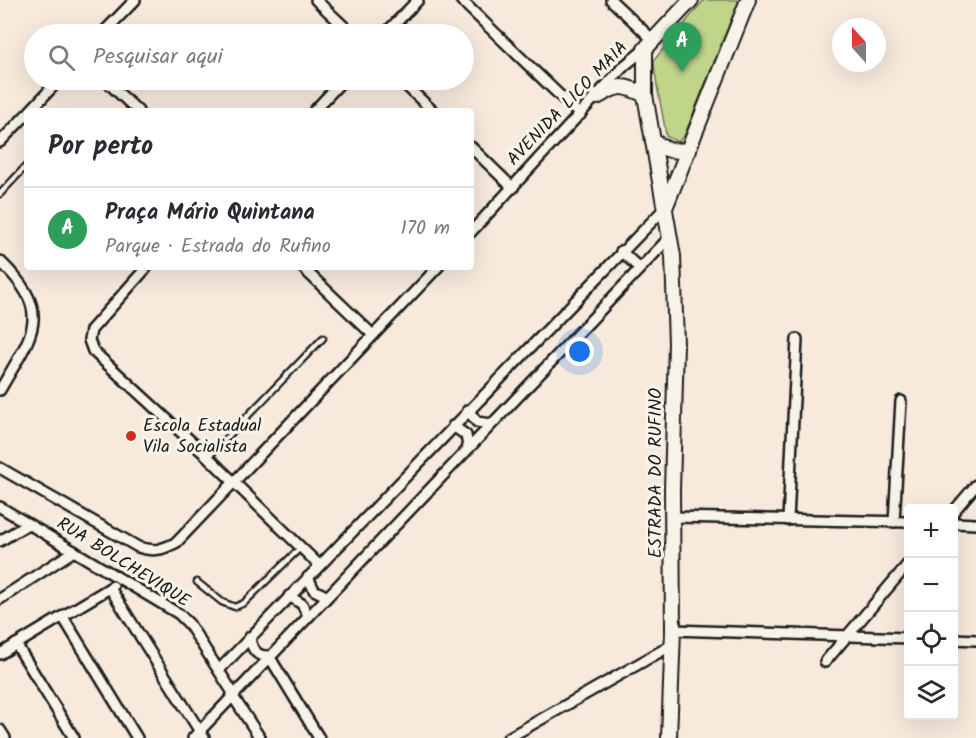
<!DOCTYPE html>
<html lang="pt">
<head>
<meta charset="utf-8">
<style>
  body { margin:0; font-family:Kalam,sans-serif; background:#f2f2f3; color:#2b2b33 }
  .controls { position:absolute; right:18px; bottom:18px; display:grid; overflow:hidden; border-radius:6px; box-shadow:0 6px 24px #0002 }
  .controls button { width:54px; height:54px; display:grid; place-items:center; padding:0; border:0; border-bottom:2px solid #e1e1e2; background:#fff; color:#2b2b33; font:30px sans-serif }
  .compass { position:absolute; left:832px; top:18px; width:54px; height:54px; border-radius:50%; background:#fff; box-shadow:0 6px 24px #0002; rotate:339deg }
  .you { position:absolute; left:580px; top:352px; width:21px; height:21px; margin:-15px; border:4px solid #fff; border-radius:50%; background:#1a73e8; box-shadow:0 0 0 9px #1a73e833 }
  .badge { display:grid; place-items:center; width:39px; height:39px; border-radius:50%; background:#0f766e; color:#fff; font-size:20px; font-weight:700 }
  .pin { position:absolute; translate:-50% -50px; filter:drop-shadow(0 2px 3px #0008) }
  .pin::after { content:''; position:absolute; top:32px; width:21px; height:18px; background:inherit; clip-path:polygon(0 0,100% 0,50% 100%) }
  .list { margin:0; padding:0; list-style:none }
  h2 { display:flex; justify-content:space-between; align-items:center; height:78px; margin:0; padding:0 24px; font-size:26px }
  h2 small { font-size:20px; font-weight:400; color:#7c7c81 }
  .list li { display:grid; grid-template-columns:39px 1fr auto; gap:18px; align-items:center; box-sizing:border-box; height:84px; padding:0 24px; border-top:2px solid #e1e1e2 }
  .list b { display:block; font-size:22px; white-space:nowrap }
  .list p { margin:0; font-size:20px; white-space:nowrap; color:#7c7c81 }
  .list em { font-size:20px; font-style:normal; color:#7c7c81 }
  .icon { flex:none; width:33px; height:33px; fill:none; stroke:currentColor; stroke-width:2; stroke-linecap:round; stroke-linejoin:round }
  .map { position:relative; flex:none; width:976px; height:738px; overflow:hidden }
  .search { position:absolute; background:#fff; box-shadow:0 6px 24px #0002; left:24px; top:24px; width:450px; height:66px; display:flex; align-items:center; gap:15px; box-sizing:border-box; padding:0 21px; border-radius:33px; color:#7c7c81; font-size:22px }
  .panel { position:absolute; background:#fff; box-shadow:0 6px 24px #0002; left:24px; top:108px; width:450px; height:162px; border-radius:6px }
  .map>svg:first-child { display:block }
  .park { fill:#c0d48a; stroke:#6e7853; stroke-width:1.5 }
  .lines { fill:none; stroke-linecap:round; stroke-linejoin:round }
  .lane-casing { stroke:#1c1c1c; stroke-width:9 }
  .street-casing { stroke:#1c1c1c; stroke-width:14 }
  .secondary-casing { stroke:#1c1c1c; stroke-width:18 }
  .lane { stroke:#f7f3e8; stroke-width:4.5 }
  .street { stroke:#f7f3e8; stroke-width:9 }
  .secondary { stroke:#f7f3e8; stroke-width:14 }
  .poi-dot { fill:#c8321e; stroke:#f7f3e8; stroke-width:2 }
  .labels { text-anchor:middle; dominant-baseline:central; stroke-width:6; stroke-linejoin:round; paint-order:stroke }
  .street-label { font-size:18px; fill:#1c1c1c; stroke:#f7f3e8 }
  .poi-label { font-size:18px; fill:#1c1c1c; stroke:#f7f3e8; text-anchor:start }
</style>
</head>
<body>
<div class="map">
<svg width="976" height="738" viewBox="0 0 976 738">
  <rect width="100%" height="100%" fill="#f7e9dc"/>
  <filter id="ink" filterUnits="userSpaceOnUse"><feTurbulence type="fractalNoise" baseFrequency=".0167" numOctaves="2"/><feDisplacementMap in="SourceGraphic" scale="12" xChannelSelector="R" yChannelSelector="G"/><feConvolveMatrix kernelMatrix="1 2 1 2 8 2 1 2 1" color-interpolation-filters="sRGB"/></filter>
  <g filter="url(#ink)">
    <path class="park" d="M704,0H739L684,136L678,142L666,136C663,110 655,86 654,60Z"/>
    <g class="lines">
      <g class="lane-casing">
        <g id="lane">
          <path d="M0,194L27,165"/>
          <path d="M208,457L323,338"/>
          <path d="M197,582L222,602L235,607L244,603L301,547"/>
        </g>
      </g>
      <g class="street-casing">
        <g id="street">
          <path d="M316,0L352,34"/>
          <path d="M461,0L580,115"/>
          <path d="M611,0L653,40"/>
          <path d="M102,34L135,0"/>
          <path d="M385,34L418,0"/>
          <path d="M105,80L138,111"/>
          <path d="M400,80L433,111"/>
          <path d="M30,111L59,80"/>
          <path d="M314,111L343,80"/>
          <path d="M0,142L27,114"/>
          <path d="M471,147L513,188"/>
          <path d="M471,232L624,66L645,49"/>
          <path d="M621,251L639,268"/>
          <path d="M0,261C55,314 32,334 0,390"/>
          <path d="M147,267L91,330L89,340L93,351L208,457L319,565"/>
          <path d="M302,267L373,335"/>
          <path d="M468,410L477,422L491,424"/>
          <path d="M453,426L466,435L468,447"/>
          <path d="M0,468L138,547C154,552 162,550 177,542L438,267"/>
          <path d="M0,507L179,614L189,624L233,693"/>
          <path d="M954,511L976,485"/>
          <path d="M673,517L908,522"/>
          <path d="M788,520L797,339"/>
          <path d="M894,522L901,401"/>
          <path d="M954,523L976,524"/>
          <path d="M0,541L28,524"/>
          <path d="M308,577L314,590L326,596"/>
          <path d="M110,588L204,738"/>
          <path d="M289,596L302,604L308,616"/>
          <path d="M0,599L74,551"/>
          <path d="M63,617L137,738"/>
          <path d="M673,630L908,638"/>
          <path d="M250,637C251,649 257,657 269,656L319,738"/>
          <path d="M954,639L976,640"/>
          <path d="M16,644L74,738"/>
          <path d="M0,654L113,586"/>
          <path d="M825,662L908,564"/>
          <path d="M219,670L665,208"/>
          <path d="M232,695L260,738"/>
          <path d="M0,730L5,738"/>
          <path d="M193,738L670,237"/>
          <path d="M508,738L672,645"/>
        </g>
      </g>
      <g class="secondary-casing">
        <g id="secondary">
          <path d="M597,97C619,84 622,84 645,95"/>
          <path d="M653,140C665,151 673,152 689,150"/>
          <path d="M665,208L748,0"/>
          <path d="M669,738L673,630L672,490L676,344L673,256L645,95V49L691,0"/>
        </g>
      </g>
      <use href="#lane" class="lane"/>
      <use href="#street" class="street"/>
      <use href="#secondary" class="secondary"/>
    </g>
  </g>
  <circle class="poi-dot" cx="131" cy="436" r="6"/>
  <g class="labels">
    <g class="street-label">
      <text transform="translate(568 104) rotate(-46)">AVENIDA LICO MAIA</text>
      <text transform="translate(656 473) rotate(-90)">ESTRADA DO RUFINO</text>
      <text transform="translate(123 563) rotate(32)">RUA BOLCHEVIQUE</text>
    </g>
    <g class="poi-label">
      <text x="143" y="426">Escola Estadual<tspan x="143" dy="21">Vila Socialista</tspan></text>
    </g>
  </g>
</svg>
<div class="controls">
<button>+</button>
<button>−</button>
<button><svg class="icon" aria-label="locate" viewBox="0 0 24 24"><circle cx="12" cy="12" r="6"/><path d="M12 2v4M12 18v4M2 12h4M18 12h4"/></svg></button>
<button><svg class="icon" aria-label="layers" viewBox="0 0 24 24"><path d="M12 4l9 5-9 5-9-5zM3 14l9 5 9-5"/></svg></button>
</div>
<svg class="compass" viewBox="-18 -18 36 36"><path d="M0-13l5 13h-10z" fill="#e53935"/><path d="M0 13l5-13h-10z" fill="#7c7c81"/></svg>
<div class="you"></div>
<div class="pin badge" style="left:682px;top:72px;background:#2e9e5b">A</div>
<div class="search"><svg class="icon" aria-label="search" viewBox="0 0 24 24"><circle cx="10" cy="10" r="6"/><path d="M15 15l6 6"/></svg>Pesquisar aqui</div>
<section class="panel">
<h2>Por perto<small></small></h2>
<ul class="list">
<li><span class="badge" style="background:#2e9e5b">A</span><div><b>Praça Mário Quintana</b><p>Parque · Estrada do Rufino</p></div><em>170 m</em></li>
</ul>
</section>
</div>
</body>
</html>
